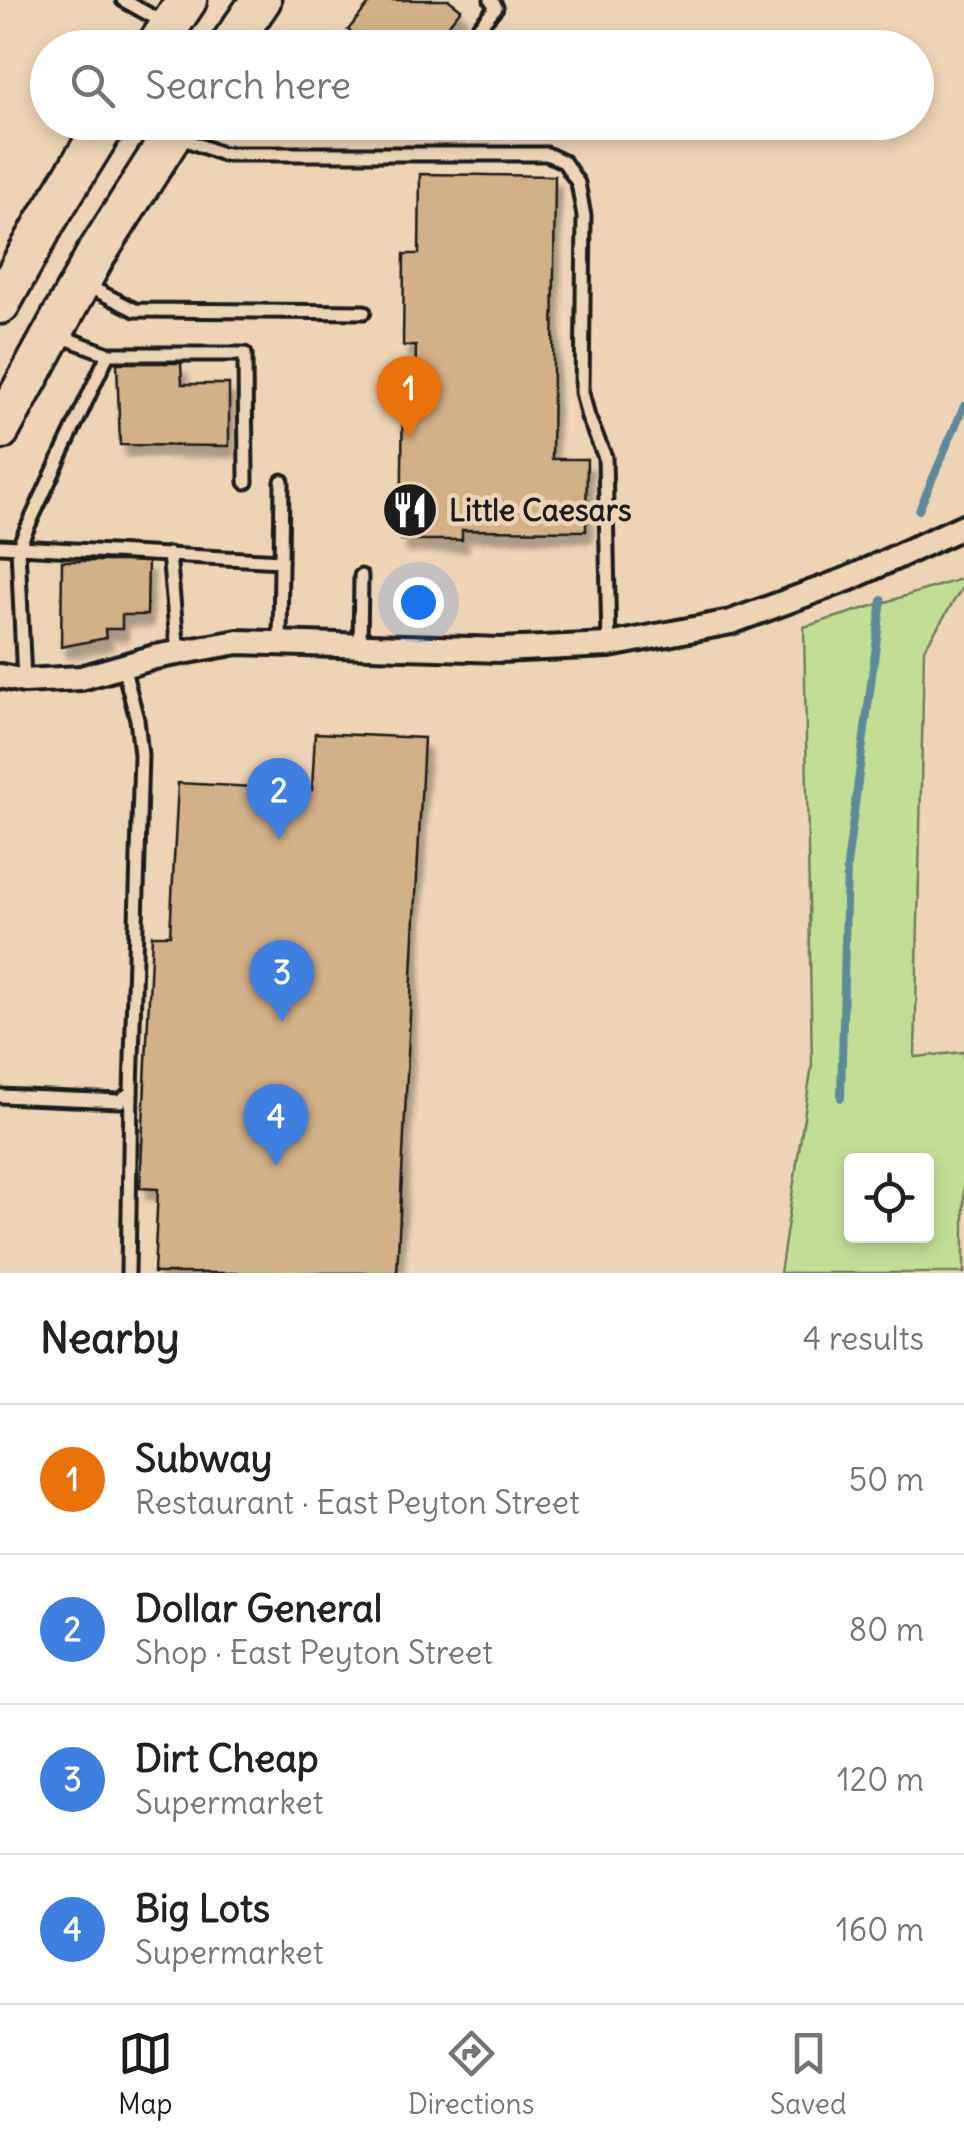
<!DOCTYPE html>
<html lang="en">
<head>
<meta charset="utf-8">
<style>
  body { margin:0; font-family:Delius,sans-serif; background:#f6f6f6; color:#222 }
  .controls { position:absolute; right:30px; bottom:30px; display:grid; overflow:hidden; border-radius:10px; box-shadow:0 5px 15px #0003 }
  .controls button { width:90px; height:90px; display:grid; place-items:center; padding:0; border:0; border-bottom:2px solid #e0e0e0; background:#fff; color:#222; font:50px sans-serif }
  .you { position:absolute; left:418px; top:602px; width:35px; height:35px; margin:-25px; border:8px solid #fff; border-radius:50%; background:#1a73e8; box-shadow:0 0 0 15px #1a73e833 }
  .badge { display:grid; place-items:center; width:65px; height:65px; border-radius:50%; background:#1c1c1c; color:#fff; font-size:32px; font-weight:700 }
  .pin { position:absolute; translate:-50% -82px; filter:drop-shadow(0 2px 5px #0008) }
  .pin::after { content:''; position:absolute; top:52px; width:35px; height:30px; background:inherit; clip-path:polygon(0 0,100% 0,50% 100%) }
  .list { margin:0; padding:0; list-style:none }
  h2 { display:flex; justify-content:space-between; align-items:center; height:130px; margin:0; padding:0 40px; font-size:42px }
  h2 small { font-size:32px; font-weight:400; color:#767676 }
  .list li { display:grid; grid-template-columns:65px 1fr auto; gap:30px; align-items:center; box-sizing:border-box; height:150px; padding:0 40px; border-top:2px solid #e0e0e0 }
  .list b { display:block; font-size:38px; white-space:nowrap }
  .list p { margin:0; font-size:32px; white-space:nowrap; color:#767676 }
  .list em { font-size:32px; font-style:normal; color:#767676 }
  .icon { flex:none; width:55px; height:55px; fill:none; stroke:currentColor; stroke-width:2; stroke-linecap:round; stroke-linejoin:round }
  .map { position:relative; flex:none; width:964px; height:1273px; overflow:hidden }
  .search { position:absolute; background:#fff; box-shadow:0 5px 15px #0003; left:30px; right:30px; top:30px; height:110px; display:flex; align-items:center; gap:25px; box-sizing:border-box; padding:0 35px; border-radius:55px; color:#767676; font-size:38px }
  .sheet { height:730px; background:#fff }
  nav { display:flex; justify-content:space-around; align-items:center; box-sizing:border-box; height:140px; border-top:2px solid #e0e0e0; background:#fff; font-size:28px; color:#767676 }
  nav a { display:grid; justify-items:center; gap:5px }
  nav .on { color:#1c1c1c }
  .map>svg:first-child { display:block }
  .green { fill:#c2de95; stroke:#6f7d58; stroke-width:2.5; fill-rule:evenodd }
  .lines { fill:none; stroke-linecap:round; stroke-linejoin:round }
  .stream { stroke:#5d8a98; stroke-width:8 }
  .building { fill:#d2b088; stroke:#1c1c1c; stroke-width:2.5; filter:url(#shadow) }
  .service-casing { stroke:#1c1c1c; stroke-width:19 }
  .minor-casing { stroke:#1c1c1c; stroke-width:30 }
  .primary-casing { stroke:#1c1c1c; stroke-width:45 }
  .service { stroke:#eed4b6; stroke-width:11 }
  .minor { stroke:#eed4b6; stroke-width:22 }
  .primary { stroke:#eed4b6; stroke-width:38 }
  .labels { text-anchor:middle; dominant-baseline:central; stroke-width:9; stroke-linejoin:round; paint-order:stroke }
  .poi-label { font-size:30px; font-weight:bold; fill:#1c1c1c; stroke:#eed4b6; text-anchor:start }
</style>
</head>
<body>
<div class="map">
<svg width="964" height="1273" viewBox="0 0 964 1273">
  <defs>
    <filter id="shadow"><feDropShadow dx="6" dy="11" stdDeviation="2.5" flood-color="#0004"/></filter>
  </defs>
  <rect width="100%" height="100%" fill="#eed4b6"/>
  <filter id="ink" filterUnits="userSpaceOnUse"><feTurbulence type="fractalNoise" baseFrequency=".01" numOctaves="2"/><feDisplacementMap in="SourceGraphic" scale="20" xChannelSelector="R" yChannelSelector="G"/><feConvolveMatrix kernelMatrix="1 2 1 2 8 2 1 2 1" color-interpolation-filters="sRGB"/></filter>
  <g filter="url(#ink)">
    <path class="green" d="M964,578V585L924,649L915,1057L964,1052V1273H780L812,1065L804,627ZM852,1160H926V1236H852Z"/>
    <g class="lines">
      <g class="stream">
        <path d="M919,510L964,406"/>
        <path d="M841,1098L847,865L882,600"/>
      </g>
    </g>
    <g class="building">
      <path d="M372,0H449L461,9L430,48H371L348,30Z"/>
      <path d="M420,174L555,176L552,459H587L586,531L462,530V540H401L403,393H415L416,346H403L404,254H419Z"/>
      <path d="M117,363H181L182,384H229V446L120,445Z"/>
      <path d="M62,561H148L147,615H122V629H105L106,638L61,647Z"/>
      <path d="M315,733L424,738L397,1273H154L158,1189L140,1188L152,935H170L178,783L312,790Z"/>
    </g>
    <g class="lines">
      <g class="service-casing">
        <g id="service">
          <path d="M123,0L166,24"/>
          <path d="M461,48L496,7L491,0"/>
          <path d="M176,136L222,154H547L564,162L578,183L584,216L582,392L588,417L605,457L609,645"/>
          <path d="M84,284L135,310L364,312"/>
          <path d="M60,336L108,354H245L246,482"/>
          <path d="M0,546L281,561"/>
          <path d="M169,554L178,653"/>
          <path d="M280,644L282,481"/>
          <path d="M360,646L361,576"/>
          <path d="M24,681L18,548L108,354"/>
          <path d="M0,1096L120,1101L131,1092L141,755L137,719L123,666"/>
          <path d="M128,1273L131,1092"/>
        </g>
      </g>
      <g class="minor-casing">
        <path id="minor" d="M0,676L24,681L81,678L155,657L238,642L500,650L609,645L731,622L848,579L964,526"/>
      </g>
      <g class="primary-casing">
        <g id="primary">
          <path d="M155,48L187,0"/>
          <path d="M228,48L261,0"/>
          <path d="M0,304L46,221L107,122"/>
          <path d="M0,430L95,256L180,122"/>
        </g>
      </g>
      <use href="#service" class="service"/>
      <use href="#minor" class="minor"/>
      <use href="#primary" class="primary"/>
    </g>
  </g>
  <defs>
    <g id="restaurant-disc" transform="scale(2.875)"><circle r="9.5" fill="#1c1c1c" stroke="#eed4b6"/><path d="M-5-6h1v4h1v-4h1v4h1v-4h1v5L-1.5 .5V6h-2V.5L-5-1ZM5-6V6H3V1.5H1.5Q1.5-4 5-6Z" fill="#fff"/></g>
  </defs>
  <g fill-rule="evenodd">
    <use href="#restaurant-disc" x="410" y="510"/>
  </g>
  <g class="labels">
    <g class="poi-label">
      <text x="449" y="510">Little Caesars</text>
    </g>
  </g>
</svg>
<div class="controls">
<button><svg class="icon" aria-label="locate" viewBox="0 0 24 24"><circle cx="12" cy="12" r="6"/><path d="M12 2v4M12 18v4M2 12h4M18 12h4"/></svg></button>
</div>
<div class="you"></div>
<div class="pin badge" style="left:409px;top:438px;background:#e8710a">1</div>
<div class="pin badge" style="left:279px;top:840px;background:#3f7fe0">2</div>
<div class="pin badge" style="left:282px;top:1022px;background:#3f7fe0">3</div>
<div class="pin badge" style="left:276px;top:1166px;background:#3f7fe0">4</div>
<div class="search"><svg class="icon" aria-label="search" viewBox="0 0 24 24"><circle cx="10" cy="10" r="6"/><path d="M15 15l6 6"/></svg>Search here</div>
</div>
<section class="sheet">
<h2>Nearby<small>4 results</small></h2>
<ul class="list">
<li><span class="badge" style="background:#e8710a">1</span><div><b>Subway</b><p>Restaurant · East Peyton Street</p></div><em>50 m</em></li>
<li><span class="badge" style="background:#3f7fe0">2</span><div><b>Dollar General</b><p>Shop · East Peyton Street</p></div><em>80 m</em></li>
<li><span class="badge" style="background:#3f7fe0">3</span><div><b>Dirt Cheap</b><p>Supermarket</p></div><em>120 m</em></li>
<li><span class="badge" style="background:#3f7fe0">4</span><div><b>Big Lots</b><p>Supermarket</p></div><em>160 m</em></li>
</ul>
</section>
<nav>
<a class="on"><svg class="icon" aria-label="map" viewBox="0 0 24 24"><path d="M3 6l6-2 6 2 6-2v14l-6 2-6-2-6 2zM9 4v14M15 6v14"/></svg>Map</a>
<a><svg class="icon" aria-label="directions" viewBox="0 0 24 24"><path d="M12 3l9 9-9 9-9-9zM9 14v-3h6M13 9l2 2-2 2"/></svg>Directions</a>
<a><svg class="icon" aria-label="saved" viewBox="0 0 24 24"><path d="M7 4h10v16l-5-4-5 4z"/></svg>Saved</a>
</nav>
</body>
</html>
